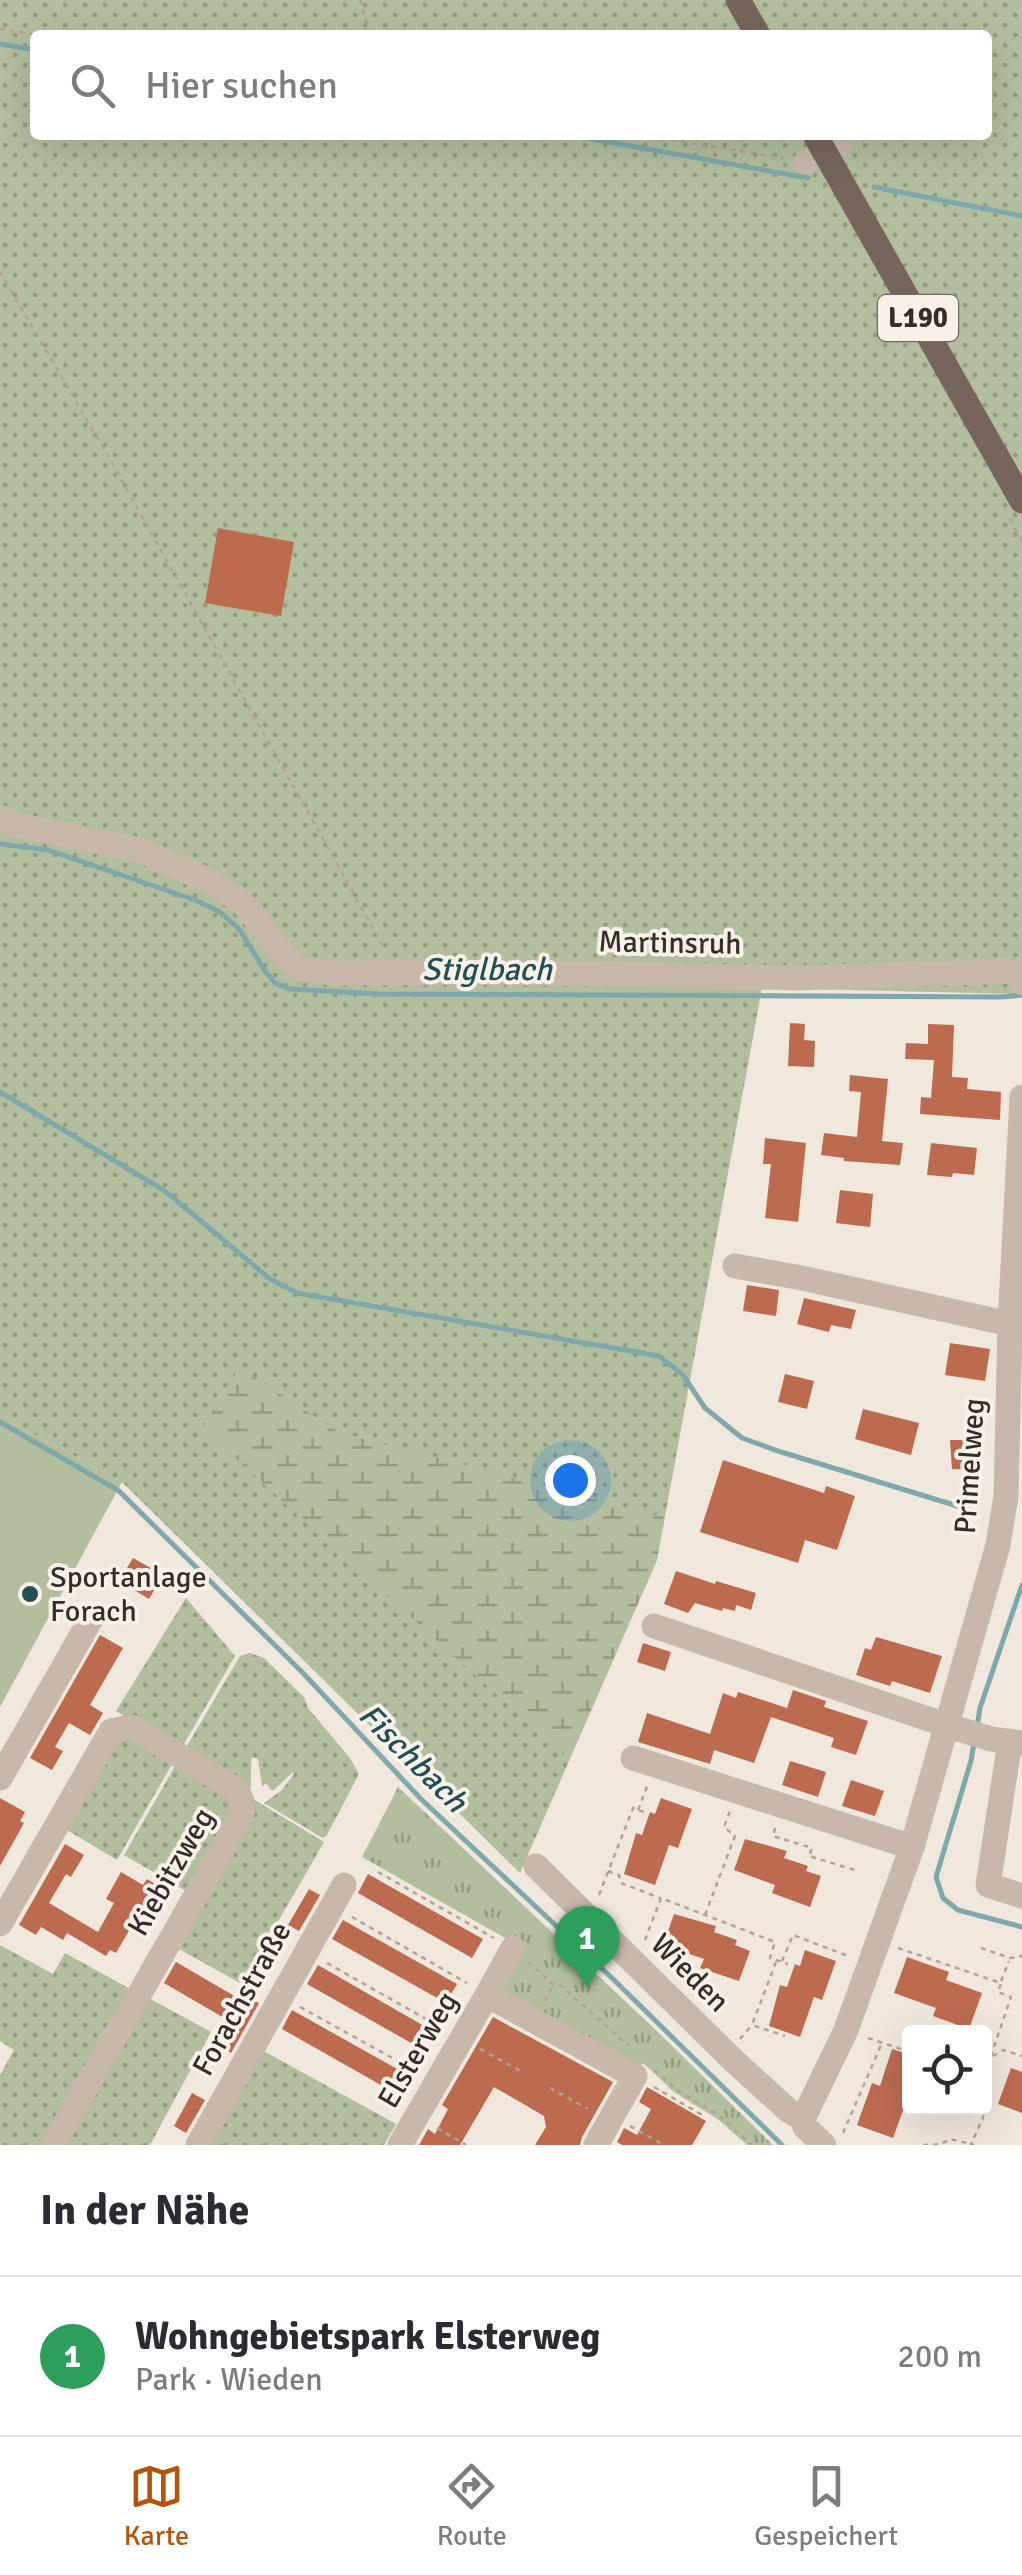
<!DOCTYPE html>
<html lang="de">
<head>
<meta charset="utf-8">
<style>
  body { margin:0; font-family:Signika,sans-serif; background:#f2f2f3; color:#2b2b33 }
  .controls { position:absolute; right:30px; bottom:30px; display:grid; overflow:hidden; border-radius:10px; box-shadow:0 10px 40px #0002 }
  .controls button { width:90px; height:90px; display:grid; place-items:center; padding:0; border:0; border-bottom:2px solid #e1e1e2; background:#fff; color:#2b2b33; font:50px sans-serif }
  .you { position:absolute; left:570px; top:1480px; width:35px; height:35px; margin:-25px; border:8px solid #fff; border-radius:50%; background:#1a73e8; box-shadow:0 0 0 15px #1a73e833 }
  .badge { display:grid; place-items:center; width:65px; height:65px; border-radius:50%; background:#b45309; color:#fff; font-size:32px; font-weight:700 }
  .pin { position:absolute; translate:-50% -82px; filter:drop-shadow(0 2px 5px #0008) }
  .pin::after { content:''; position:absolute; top:52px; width:35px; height:30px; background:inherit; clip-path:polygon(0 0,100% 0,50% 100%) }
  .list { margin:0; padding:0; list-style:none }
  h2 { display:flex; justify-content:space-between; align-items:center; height:130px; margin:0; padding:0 40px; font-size:42px }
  h2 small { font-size:32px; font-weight:400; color:#7c7c81 }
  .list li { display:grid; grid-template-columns:65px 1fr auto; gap:30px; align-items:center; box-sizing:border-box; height:160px; padding:0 40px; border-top:2px solid #e1e1e2 }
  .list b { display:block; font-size:38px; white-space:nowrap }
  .list p { margin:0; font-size:32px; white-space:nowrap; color:#7c7c81 }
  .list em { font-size:32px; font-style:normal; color:#7c7c81 }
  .icon { flex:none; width:55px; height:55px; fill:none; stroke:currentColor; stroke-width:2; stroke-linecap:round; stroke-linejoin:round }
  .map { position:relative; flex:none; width:1022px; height:2145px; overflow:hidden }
  .search { position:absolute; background:#fff; box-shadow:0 10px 40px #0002; left:30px; right:30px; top:30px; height:110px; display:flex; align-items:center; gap:25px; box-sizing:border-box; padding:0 35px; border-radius:10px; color:#7c7c81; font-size:38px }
  .sheet { height:290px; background:#fff }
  nav { display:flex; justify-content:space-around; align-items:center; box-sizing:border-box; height:140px; border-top:2px solid #e1e1e2; background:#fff; font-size:28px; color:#7c7c81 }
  nav a { display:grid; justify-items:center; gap:5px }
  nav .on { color:#b45309 }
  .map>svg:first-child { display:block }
  .grass { fill:url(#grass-dots); fill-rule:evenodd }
  .wetland { fill:url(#wetland-marsh) }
  .park { fill:url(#park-tufts) }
  .pitch { fill:#b2be9e }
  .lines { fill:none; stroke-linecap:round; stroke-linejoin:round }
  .stream { stroke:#7ea8ab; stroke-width:5 }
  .building { fill:#bc6b4f }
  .path { stroke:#b3a294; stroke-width:2.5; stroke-dasharray:5 5; stroke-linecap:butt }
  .minor { stroke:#c7b8aa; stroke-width:25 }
  .major { stroke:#76655b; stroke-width:25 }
  .poi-dot { fill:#224f53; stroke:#f8f1e9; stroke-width:4 }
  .labels { text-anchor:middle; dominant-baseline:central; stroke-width:8; stroke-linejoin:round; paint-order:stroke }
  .shield { fill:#f8f1e9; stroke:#706863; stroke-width:2.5 }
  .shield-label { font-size:28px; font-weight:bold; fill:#352d29 }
  .street-label { font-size:30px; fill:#352d29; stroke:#f8f1e9 }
  .poi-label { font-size:30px; fill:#352d29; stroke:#f8f1e9; text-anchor:start }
  .water-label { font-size:32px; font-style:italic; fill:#224f53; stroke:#f8f1e9 }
</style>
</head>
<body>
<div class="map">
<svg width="1022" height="2145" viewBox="0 0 1022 2145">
  <defs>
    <pattern id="grass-dots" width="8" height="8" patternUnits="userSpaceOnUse" patternTransform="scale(2.5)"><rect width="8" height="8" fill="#b2be9e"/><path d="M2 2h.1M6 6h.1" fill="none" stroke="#929b81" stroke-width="1.8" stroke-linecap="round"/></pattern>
    <pattern id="wetland-marsh" width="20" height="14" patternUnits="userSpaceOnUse" patternTransform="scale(2.5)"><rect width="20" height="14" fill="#b2be9e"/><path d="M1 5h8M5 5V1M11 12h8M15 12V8" fill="none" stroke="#929b81"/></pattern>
    <pattern id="park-tufts" width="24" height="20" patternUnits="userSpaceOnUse" patternTransform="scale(2.5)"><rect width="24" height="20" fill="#b2be9e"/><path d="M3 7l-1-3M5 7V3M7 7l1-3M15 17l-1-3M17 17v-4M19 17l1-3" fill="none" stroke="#929b81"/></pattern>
  </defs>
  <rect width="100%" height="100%" fill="#f0e7dd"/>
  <g class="grass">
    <path d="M0,0H1022V994L762,988L657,1560L520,1873L122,1482L0,1416ZM35,35H987V135H35Z"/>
    <path d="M186,1598L235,1656L180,1751L116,1711Z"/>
    <path d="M250,1653L264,1658L304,1697L308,1708L350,1758L359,1774L327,1835L323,1838L264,1803L282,1790L294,1774L293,1772L274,1790H271L266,1783L262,1786L258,1759L252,1757C250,1769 252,1780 250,1792L187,1746L240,1656Z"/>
    <path d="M124,1735L175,1759L117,1860L62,1827Z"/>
    <path d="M178,1761L222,1785L236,1807L191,1894L124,1855Z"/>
    <path d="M253,1799L324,1842L242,1984L175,1947Z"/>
    <path d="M0,1945L53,1974L65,1953L132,1990L46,2145H0V2075L14,2050L0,2041Z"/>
    <path d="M143,1995L211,2032L150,2145H62Z"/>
    <path d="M260,2049L396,2124L384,2145H207Z"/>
  </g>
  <path class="wetland" d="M240,1367L338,1432L664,1517L657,1560L569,1760L202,1428Z"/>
  <path class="park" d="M398,1787L661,2035L773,2145H747L719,2120L674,2092L643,2063L639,2070L498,1987L512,1942L362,1857Z"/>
  <path class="pitch" d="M0,1416L122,1482L0,1707Z"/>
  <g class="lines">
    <g class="stream">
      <path d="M0,44L35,50"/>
      <path d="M570,135L808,178"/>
      <path d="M874,187L1022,216"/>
      <path d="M0,844L48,850L195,900L220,912L240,930L265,971L275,983L290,989L380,994L1002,997L1022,995"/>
      <path d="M0,1092L165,1191L270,1279L297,1293L659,1356L683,1375L705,1408L742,1438L778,1451L977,1512"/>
      <path d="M0,1422L119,1491L303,1673L421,1799L614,1980L782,2145"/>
      <path d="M977,1727L980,1708L1022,1585"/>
      <path d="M974,1743L971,1761L936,1877L943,1898L958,1910L1022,1927"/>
    </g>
  </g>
  <g class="building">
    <path d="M218,528L294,542L281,616L205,603Z"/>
    <path d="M790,1023L805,1024L804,1040L815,1041L814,1067L788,1066Z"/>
    <path d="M928,1024L954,1025L952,1077L968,1078L967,1089L1001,1092L1000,1120L920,1114L921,1097L931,1098L934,1060L905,1059L906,1043L928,1044Z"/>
    <path d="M850,1075L888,1079L882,1141L903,1143L900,1165L844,1161V1158L821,1155L824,1133L857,1137L861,1092L849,1091Z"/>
    <path d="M765,1138L806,1143L798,1222L765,1218L771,1164H763Z"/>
    <path d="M931,1143L977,1148L974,1175L953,1173L952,1177L927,1175Z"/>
    <path d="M840,1190L873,1194L870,1227L836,1223Z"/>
    <path d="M747,1285L779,1290L776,1316L743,1311Z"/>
    <path d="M804,1298L856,1310L851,1329L831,1325L829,1332L797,1324Z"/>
    <path d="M950,1343L990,1349L985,1381L945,1375Z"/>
    <path d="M785,1374L814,1381L807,1409L778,1402Z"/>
    <path d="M863,1409L919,1423L911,1455L855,1439Z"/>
    <path d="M950,1440H981V1470L952,1469Z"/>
    <path d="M723,1460L824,1493L826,1486L855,1496L837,1550L805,1540L798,1563L700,1532Z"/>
    <path d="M133,1558L163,1575L149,1599L119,1581Z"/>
    <path d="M676,1571L715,1584L716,1581L756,1593L751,1610L736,1605L735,1611L723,1608L722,1611L695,1603L688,1613L664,1604Z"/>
    <path d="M100,1635L123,1648L90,1705L103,1713L90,1735L69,1723L55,1747L63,1751L52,1770L30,1758Z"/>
    <path d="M876,1637L942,1656L930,1693L892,1681L890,1686L856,1675L865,1648L871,1650Z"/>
    <path d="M643,1643L671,1652L665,1671L637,1662Z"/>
    <path d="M793,1690L826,1701L824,1707L868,1721L856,1755L831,1747L834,1738L771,1717L754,1763L714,1750L710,1764L638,1742L647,1713L710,1734L723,1693L736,1698L738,1692L787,1708Z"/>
    <path d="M790,1761L826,1772L818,1797L782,1785Z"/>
    <path d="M851,1780L884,1791L875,1816L842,1806Z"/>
    <path d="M0,1798L25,1812L20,1821L24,1823L0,1866Z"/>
    <path d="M661,1798L692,1809L678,1848L669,1845L655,1885L624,1874L636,1833L642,1835L650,1812L655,1814Z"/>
    <path d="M745,1839L787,1851L784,1858L808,1866L806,1871L821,1876L810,1907L772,1893L775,1885L734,1870Z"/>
    <path d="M65,1844L84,1855L71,1877L66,1874L49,1903L98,1932L114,1903L106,1899L121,1872L143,1885L147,1879L172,1894L157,1919L141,1910L116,1953L110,1950L106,1956L67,1933L63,1940L41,1927L36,1935L19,1925Z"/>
    <path d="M368,1874L483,1939L472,1958L358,1893Z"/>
    <path d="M309,1889L320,1895L299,1931L288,1925Z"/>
    <path d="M674,1914L716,1926L714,1932L737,1940L735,1945L750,1951L739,1981L700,1968L704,1959L663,1945Z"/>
    <path d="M343,1920L457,1984L446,2003L332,1939Z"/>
    <path d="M805,1950L836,1961L822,2000L814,1997L800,2037L769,2026L780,1985L787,1987L795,1964L800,1966Z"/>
    <path d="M907,1957L949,1972L946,1980L982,1993L969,2029L933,2016L936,2008L894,1993Z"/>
    <path d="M176,1962L243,2001L245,1996L259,2003L231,2053L217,2045L231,2022L164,1983Z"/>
    <path d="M318,1965L431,2030L420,2048L307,1984Z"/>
    <path d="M292,2010L406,2074L395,2093L282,2029Z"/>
    <path d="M493,2017L613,2082L582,2137L580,2145H535L546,2127L544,2116L494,2087L460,2145H419L428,2129L435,2134L448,2109L442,2105Z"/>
    <path d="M892,2049L910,2055V2091L893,2138L857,2125L872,2083L880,2086Z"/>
    <path d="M1011,2068L1022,2072V2113L998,2104Z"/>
    <path d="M647,2087L706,2121L692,2145H622L617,2142L624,2128L637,2135L651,2109L639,2102Z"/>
    <path d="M192,2093L205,2100L186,2133L174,2126Z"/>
  </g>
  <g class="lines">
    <g class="path">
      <path d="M360,0L370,35"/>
      <path d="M0,29L37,35"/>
      <path d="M642,135L784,158"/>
      <path d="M0,272L112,463L384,948"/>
      <path d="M1010,519L1022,541"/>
      <path d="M638,1810L648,1784"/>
      <path d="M775,1828L773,1836L812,1848L809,1856L858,1871"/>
      <path d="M608,1871L619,1875L621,1883L660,1898"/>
      <path d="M378,1872L494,1938"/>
      <path d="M599,1895L633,1808L646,1813"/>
      <path d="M705,1915L735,1836L724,1827L730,1811"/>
      <path d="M352,1917L467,1983"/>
      <path d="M645,1940L661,1898L775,1942L770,1958L788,1964"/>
      <path d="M898,1948L1001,1983L998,1992L1011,1997L985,2073L984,2083"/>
      <path d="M981,1948L1010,1958L1022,1956"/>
      <path d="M782,1961L793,1935L848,1956"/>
      <path d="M528,1962L554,1985H560L629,2046"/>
      <path d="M776,1962L752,2025L785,2036"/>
      <path d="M327,1963L442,2028"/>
      <path d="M1001,1981L1009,1961"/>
      <path d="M544,2001L553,1986"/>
      <path d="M300,2007L416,2071"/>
      <path d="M868,2038L910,2052"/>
      <path d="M740,2039L751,2026"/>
      <path d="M480,2049L524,2073"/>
      <path d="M984,2061L1003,2050L1022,2056"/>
      <path d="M655,2070L677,2090L719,2115L752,2145"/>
      <path d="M654,2087L704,2116"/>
      <path d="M550,2088L588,2109"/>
      <path d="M630,2126L664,2145"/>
      <path d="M437,2128L466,2145"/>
      <path d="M843,2133L882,2043"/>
      <path d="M923,2145L941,2144L950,2139L971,2144"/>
      <path d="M974,2145L971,2144L983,2118L984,2108"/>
    </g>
    <g class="minor">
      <path d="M806,162L841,143"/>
      <path d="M0,817L15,825L140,850L214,883L243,903L287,958L300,968L330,973L491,972L797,978L1015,971L1022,983"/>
      <path d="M735,1266L802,1278L1010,1324"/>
      <path d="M654,1626L946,1725L991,1739L1022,1743"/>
      <path d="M1010,1741L988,1885L1022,1896"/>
      <path d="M633,1758L912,1847"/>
      <path d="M0,1778L91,1619"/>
      <path d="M536,1866L734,2061L789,2111L803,2119"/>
      <path d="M0,1924L111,1731L131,1727L237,1790L242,1801V1815L53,2145"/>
      <path d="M487,1995L513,1948"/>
      <path d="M198,2145L344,1885"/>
      <path d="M400,2145L487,1995L635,2076L596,2145"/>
      <path d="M824,2145L805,2127L803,2119L846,2030L912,1847L998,1545L1006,1496L1010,1324L1022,1097"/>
    </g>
    <g class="major">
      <path d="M738,0L758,35"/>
      <path d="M815,135L1022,501"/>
    </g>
  </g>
  <circle class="poi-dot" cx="30" cy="1594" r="10"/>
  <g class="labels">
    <rect class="shield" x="878" y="295" width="80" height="46" rx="8"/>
    <g class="shield-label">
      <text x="918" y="318">L190</text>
    </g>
    <g class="street-label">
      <text transform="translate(670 943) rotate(1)">Martinsruh</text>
      <text transform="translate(970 1466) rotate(-86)">Primelweg</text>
      <text transform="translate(171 1872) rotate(-60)">Kiebitzweg</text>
      <text transform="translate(690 1973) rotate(45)">Wieden</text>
      <text transform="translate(242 1999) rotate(-61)">Forachstraße</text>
      <text transform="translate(418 2050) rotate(-60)">Elsterweg</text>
    </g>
    <g class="poi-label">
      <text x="50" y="1577">Sportanlage<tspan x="50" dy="34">Forach</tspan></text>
    </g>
    <g class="water-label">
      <text x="487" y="969">Stiglbach</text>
      <text transform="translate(413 1758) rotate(45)">Fischbach</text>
    </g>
  </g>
</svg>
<div class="controls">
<button><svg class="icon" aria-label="locate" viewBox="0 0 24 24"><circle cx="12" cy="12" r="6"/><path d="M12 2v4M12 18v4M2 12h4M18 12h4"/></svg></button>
</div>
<div class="you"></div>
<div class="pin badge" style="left:587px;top:1988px;background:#2e9e5b">1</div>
<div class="search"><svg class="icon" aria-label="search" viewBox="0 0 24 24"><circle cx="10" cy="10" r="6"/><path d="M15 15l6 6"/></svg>Hier suchen</div>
</div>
<section class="sheet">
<h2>In der Nähe<small></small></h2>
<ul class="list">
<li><span class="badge" style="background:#2e9e5b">1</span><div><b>Wohngebietspark Elsterweg</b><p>Park · Wieden</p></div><em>200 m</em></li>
</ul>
</section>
<nav>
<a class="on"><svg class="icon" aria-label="map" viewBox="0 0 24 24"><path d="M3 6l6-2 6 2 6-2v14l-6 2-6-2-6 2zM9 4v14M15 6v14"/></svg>Karte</a>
<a><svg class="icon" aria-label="directions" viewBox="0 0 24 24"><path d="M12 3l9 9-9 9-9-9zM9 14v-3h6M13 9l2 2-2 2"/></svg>Route</a>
<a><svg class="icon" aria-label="saved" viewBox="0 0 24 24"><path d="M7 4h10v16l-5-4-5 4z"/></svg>Gespeichert</a>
</nav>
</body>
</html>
